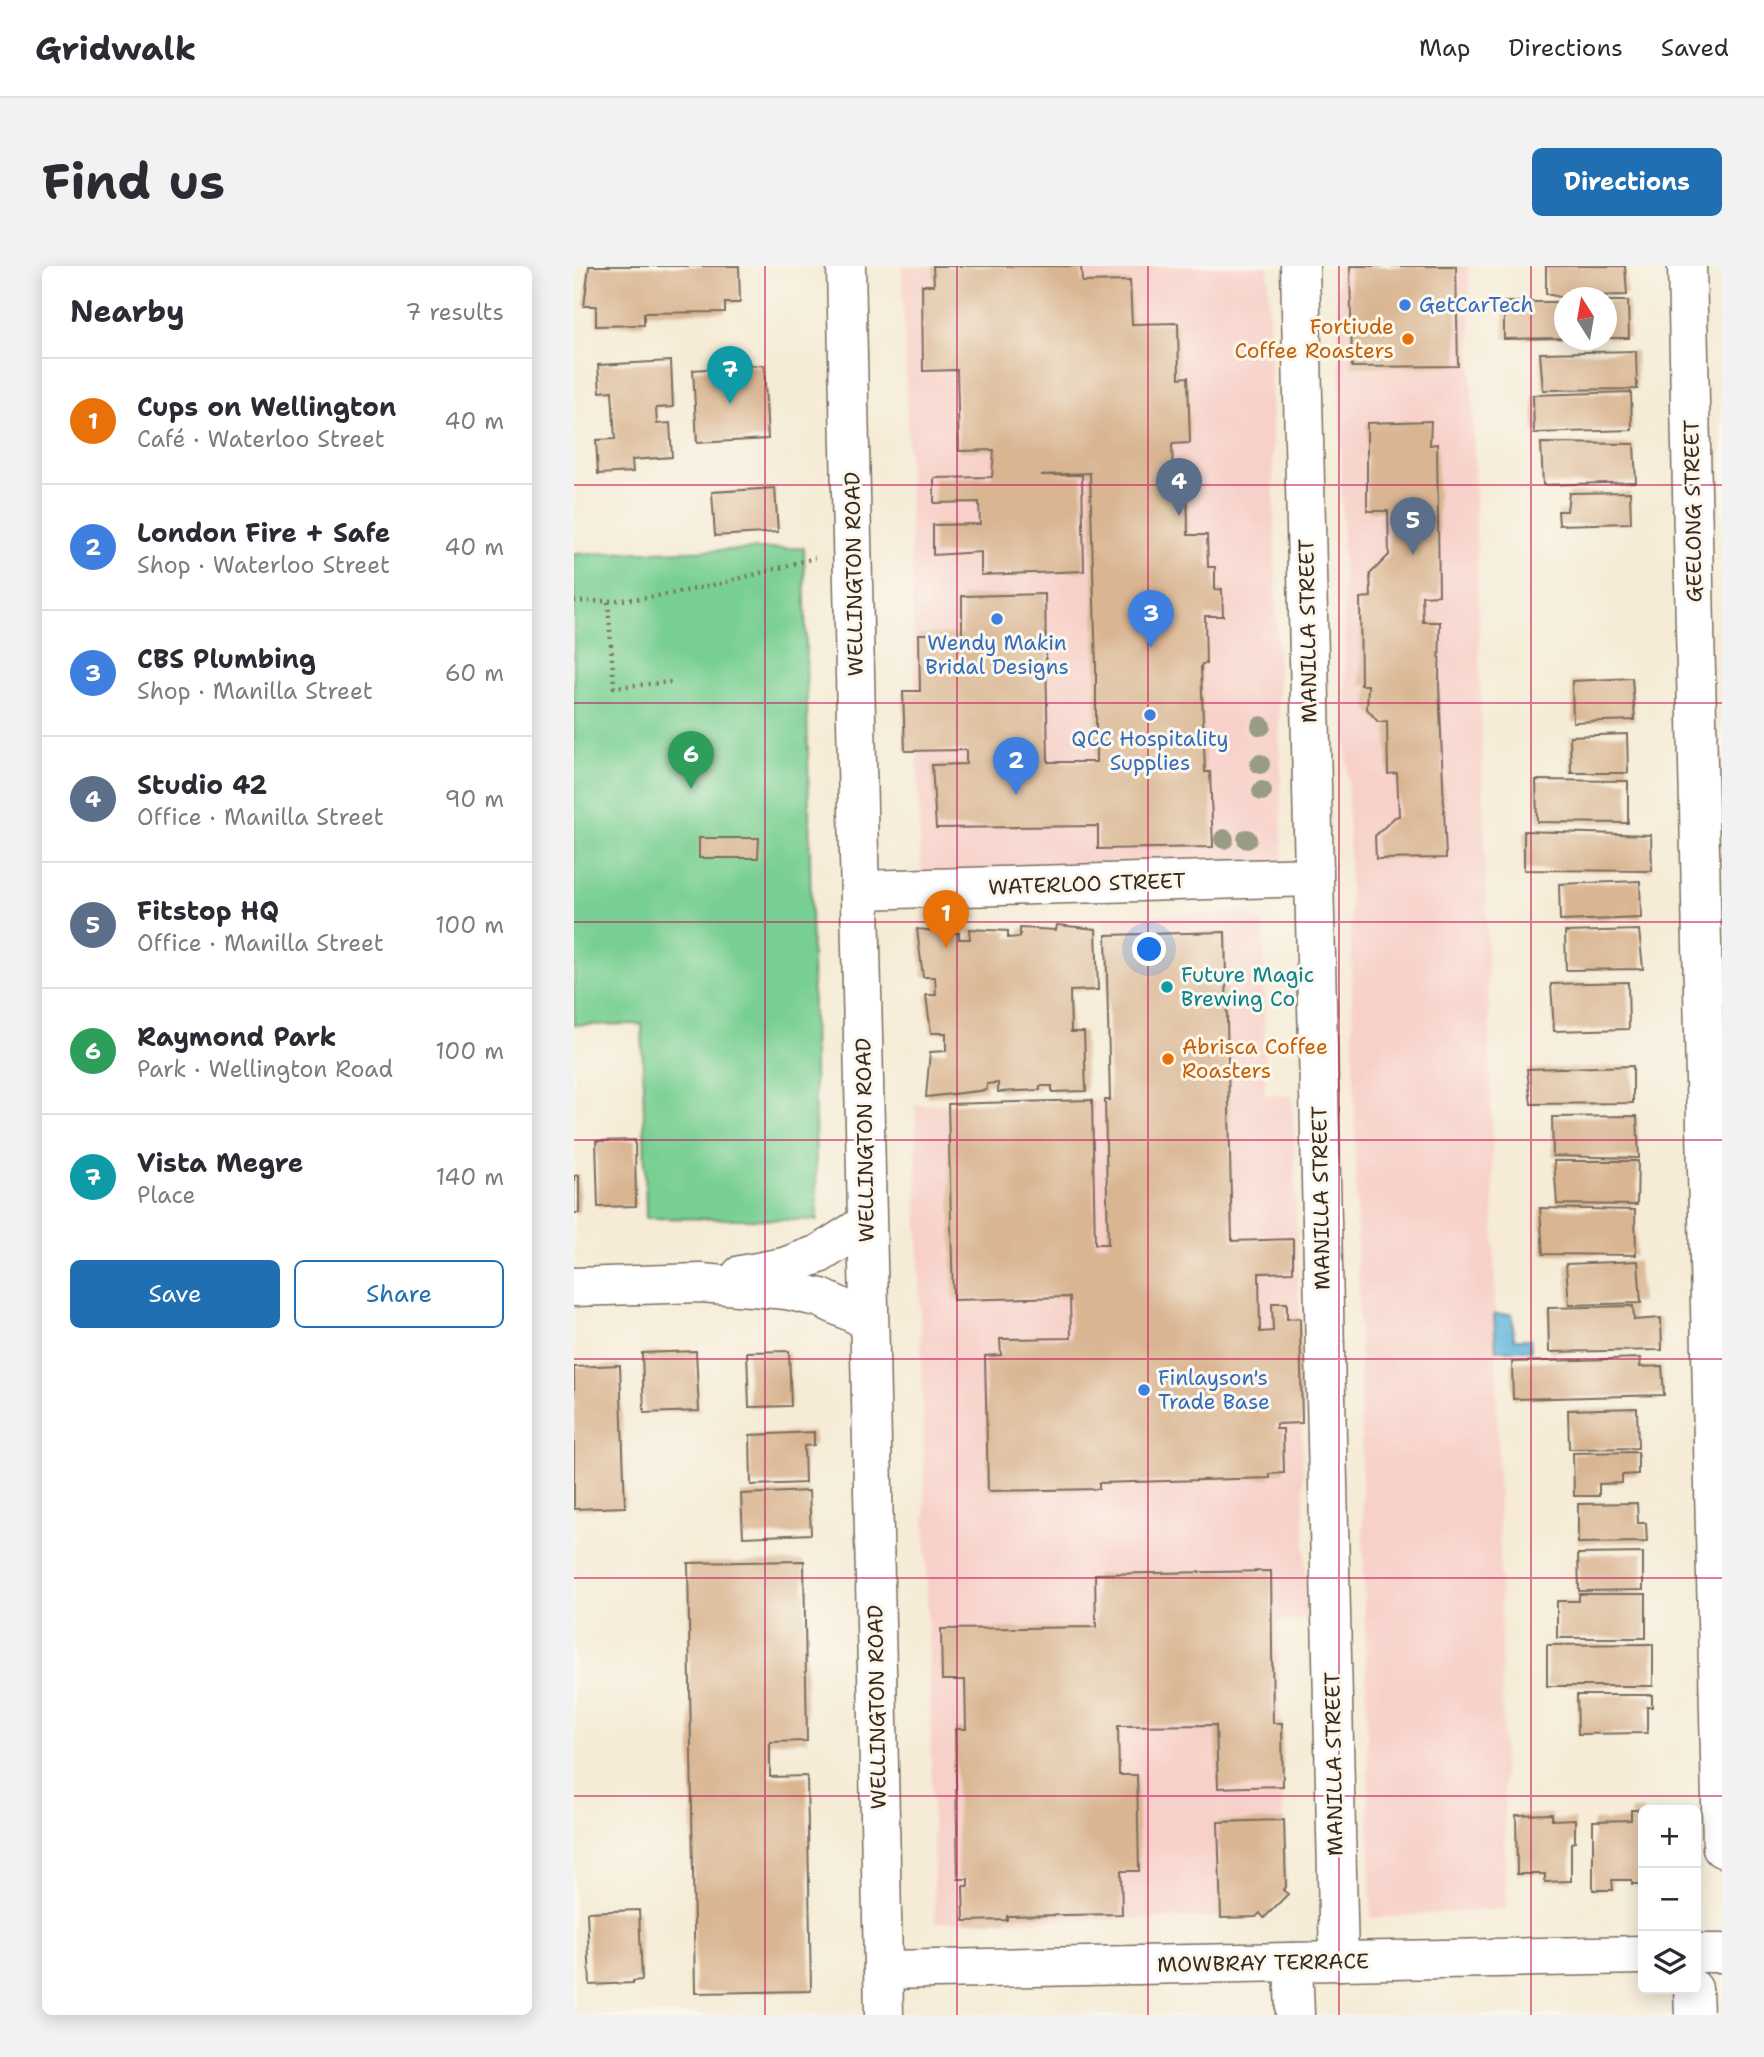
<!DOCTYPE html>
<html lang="en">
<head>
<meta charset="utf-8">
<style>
  body { margin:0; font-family:"Shantell Sans",sans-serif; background:#f2f2f3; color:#2b2b33 }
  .controls { position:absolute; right:21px; bottom:21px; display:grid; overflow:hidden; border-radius:10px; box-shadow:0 4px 18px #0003 }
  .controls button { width:63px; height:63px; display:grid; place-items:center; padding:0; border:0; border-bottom:2px solid #e1e1e2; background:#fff; color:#2b2b33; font:35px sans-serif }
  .compass { position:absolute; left:980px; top:21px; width:63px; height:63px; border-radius:50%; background:#fff; box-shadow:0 4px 18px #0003; rotate:349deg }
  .you { position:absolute; left:576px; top:684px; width:24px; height:24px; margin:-18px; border:5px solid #fff; border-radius:50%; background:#1a73e8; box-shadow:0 0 0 10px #1a73e833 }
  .badge { display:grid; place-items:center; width:46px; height:46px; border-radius:50%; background:#1f6fb2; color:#fff; font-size:23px; font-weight:700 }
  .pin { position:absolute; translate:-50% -58px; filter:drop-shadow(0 2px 4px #0008) }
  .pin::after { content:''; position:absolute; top:37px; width:24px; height:21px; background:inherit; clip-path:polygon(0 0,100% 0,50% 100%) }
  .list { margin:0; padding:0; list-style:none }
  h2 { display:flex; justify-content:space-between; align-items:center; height:91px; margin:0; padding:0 28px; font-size:30px }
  h2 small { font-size:23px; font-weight:400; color:#7c7c81 }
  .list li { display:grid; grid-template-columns:46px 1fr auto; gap:21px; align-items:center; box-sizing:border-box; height:126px; padding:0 28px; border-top:2px solid #e1e1e2 }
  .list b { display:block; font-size:26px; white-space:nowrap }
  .list p { margin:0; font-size:23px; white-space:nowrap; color:#7c7c81 }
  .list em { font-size:23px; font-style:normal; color:#7c7c81 }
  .actions { display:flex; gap:14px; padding:21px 28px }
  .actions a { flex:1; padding:16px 0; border:2px solid #1f6fb2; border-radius:10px; text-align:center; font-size:24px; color:#1f6fb2 }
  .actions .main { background:#1f6fb2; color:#fff }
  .icon { flex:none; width:38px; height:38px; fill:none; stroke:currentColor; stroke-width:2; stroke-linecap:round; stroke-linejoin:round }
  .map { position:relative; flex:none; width:1148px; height:1749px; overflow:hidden; border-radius:10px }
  header { display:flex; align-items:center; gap:42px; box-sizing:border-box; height:98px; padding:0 35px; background:#fff; border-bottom:2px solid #e1e1e2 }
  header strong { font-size:33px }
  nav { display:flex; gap:38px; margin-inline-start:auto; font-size:24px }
  .intro { display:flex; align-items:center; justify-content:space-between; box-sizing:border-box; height:168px; padding:0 42px }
  h1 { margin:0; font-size:49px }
  .button { padding:18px 32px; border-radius:10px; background:#1f6fb2; color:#fff; font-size:24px; font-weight:700 }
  main { display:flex; gap:42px; padding:0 42px }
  aside { flex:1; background:#fff; border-radius:10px; box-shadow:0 4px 18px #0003 }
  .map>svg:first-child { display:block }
  .built { fill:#f7d0c9 }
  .green { fill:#78cf93; stroke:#5a7c58; stroke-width:2 }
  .water { fill:#5fb6dc; stroke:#4d707d; stroke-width:2 }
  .building { fill:#d9b592 }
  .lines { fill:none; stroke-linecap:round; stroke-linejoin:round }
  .minor-casing { stroke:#7c6e5e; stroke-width:41 }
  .major-casing { stroke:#7c6e5e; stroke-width:41 }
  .path { stroke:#7c6e5e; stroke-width:4.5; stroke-dasharray:2 5; stroke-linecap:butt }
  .minor { stroke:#fff; stroke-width:38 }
  .major { stroke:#fff; stroke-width:38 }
  .tree { fill:#999c84 }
  .grid { fill:none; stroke:#c2185b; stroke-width:2; stroke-opacity:0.55 }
  .shop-dot { fill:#3f7fe0; stroke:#fbf7ec; stroke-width:2.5 }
  .food-dot { fill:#e8710a; stroke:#fbf7ec; stroke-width:2.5 }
  .culture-dot { fill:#0f9aa8; stroke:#fbf7ec; stroke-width:2.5 }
  .labels { text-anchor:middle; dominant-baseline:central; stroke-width:6; stroke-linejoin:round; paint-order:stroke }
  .shop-label { font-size:21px; fill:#366cbe; stroke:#fbf7ec; text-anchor:start }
  .food-label { font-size:21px; fill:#c56008; stroke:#fbf7ec; text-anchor:end }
  .street-label { font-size:21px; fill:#3b2a1e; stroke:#fbf7ec }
  .culture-label { font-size:21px; fill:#0d838f; stroke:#fbf7ec; text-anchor:start }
</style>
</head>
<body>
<header>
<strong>Gridwalk</strong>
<nav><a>Map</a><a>Directions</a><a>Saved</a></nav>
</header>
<div class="intro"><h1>Find us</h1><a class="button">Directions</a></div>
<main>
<aside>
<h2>Nearby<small>7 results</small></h2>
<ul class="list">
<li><span class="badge" style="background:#e8710a">1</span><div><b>Cups on Wellington</b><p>Café · Waterloo Street</p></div><em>40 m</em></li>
<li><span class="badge" style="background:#3f7fe0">2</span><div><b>London Fire + Safe</b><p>Shop · Waterloo Street</p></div><em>40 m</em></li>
<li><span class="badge" style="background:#3f7fe0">3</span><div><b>CBS Plumbing</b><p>Shop · Manilla Street</p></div><em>60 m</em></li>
<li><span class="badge" style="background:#5c6f8a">4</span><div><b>Studio 42</b><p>Office · Manilla Street</p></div><em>90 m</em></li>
<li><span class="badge" style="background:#5c6f8a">5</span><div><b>Fitstop HQ</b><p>Office · Manilla Street</p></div><em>100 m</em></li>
<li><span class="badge" style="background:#2e9e5b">6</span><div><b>Raymond Park</b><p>Park · Wellington Road</p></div><em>100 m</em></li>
<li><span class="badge" style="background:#0f9aa8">7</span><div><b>Vista Megre</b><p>Place</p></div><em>140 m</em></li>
</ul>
<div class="actions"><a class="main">Save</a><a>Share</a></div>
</aside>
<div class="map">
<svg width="1148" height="1749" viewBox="0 0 1148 1749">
  <rect width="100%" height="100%" fill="#fbf7ec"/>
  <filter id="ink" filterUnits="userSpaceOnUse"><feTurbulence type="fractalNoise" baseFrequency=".0143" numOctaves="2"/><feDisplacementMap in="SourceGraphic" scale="14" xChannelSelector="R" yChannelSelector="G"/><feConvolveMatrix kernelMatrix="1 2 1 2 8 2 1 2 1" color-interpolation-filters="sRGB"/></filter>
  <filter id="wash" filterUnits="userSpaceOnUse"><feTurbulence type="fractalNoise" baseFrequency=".00686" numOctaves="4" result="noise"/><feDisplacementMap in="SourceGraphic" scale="28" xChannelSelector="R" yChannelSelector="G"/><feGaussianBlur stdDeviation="1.57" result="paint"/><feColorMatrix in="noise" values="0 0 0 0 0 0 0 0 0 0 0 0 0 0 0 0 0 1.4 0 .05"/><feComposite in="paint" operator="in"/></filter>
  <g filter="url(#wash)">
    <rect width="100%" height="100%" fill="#f5ebd6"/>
    <g class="built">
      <path d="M328,0H694L709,605L347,613Z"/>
      <path d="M763,0H895L918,856L932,1643L797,1652Z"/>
      <path d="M674,646L690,660L691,828L719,830L733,1354L703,1355L712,1621L682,1651L361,1656L341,839L535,834L531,651Z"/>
    </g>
    <path class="green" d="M230,282L243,954L72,952L68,758L0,759V288Z"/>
    <path class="water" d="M920,1048H938L940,1073H956L957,1084H922Z"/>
    <g id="blocks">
      <g class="building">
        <path d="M15,0H165L166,37H151V46L70,47V59L22,60V40H10Z"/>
        <path d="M359,0H507L508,16L556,15L558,58L604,57L605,112L614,111L616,177L598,178L599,207H613L614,269H633L634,301H641V324L648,323L649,350H631L632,398H628L627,401L631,506H636L639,581L524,583V560L362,562L358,499L392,498V484L331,485L329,425H346L345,368H388V330L471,328L474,496H522V400L516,207L467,209H508L510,305L407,309V286L359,289V259L406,258L405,236L360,237V212L418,211L420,184L385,185L383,104L349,105L348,19H360Z"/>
        <path d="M776,0H882L884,100L778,101Z"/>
        <path d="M972,0H1051L1053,29L986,31L972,28Z"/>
        <path d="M1032,35H1054L1055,72H1032Z"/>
        <path d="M930,36H990V72L930,73Z"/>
        <path d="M1062,85L1063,123L969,124L966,87Z"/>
        <path d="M97,95L99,141L82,142L83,158L96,157L98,191L58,194L59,206L24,208L22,174L41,173L38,125L26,126L24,99Z"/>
        <path d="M190,99L194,173L123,177L119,104Z"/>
        <path d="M1057,126L1058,164L960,167L959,129Z"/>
        <path d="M857,155L856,179L863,178L865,329L848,330L849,356H866L865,418L872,592L802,593L801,570L821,551L825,550L823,507L814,508L813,455L804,456L793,443L794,419H787L786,332L797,331L796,308L815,289L814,245H793V157Z"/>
        <path d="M967,177L1060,178L1062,216L969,219Z"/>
        <path d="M201,222L204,266L141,270L138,226Z"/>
        <path d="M1056,226L1057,257L985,259L984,245H993L995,227Z"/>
        <path d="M1058,412L1061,454L999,456L998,415Z"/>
        <path d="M1053,468L1054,507H997L996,470Z"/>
        <path d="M962,514L1054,515V557L963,556Z"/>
        <path d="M950,565L1077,569L1078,605L950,604Z"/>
        <path d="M125,572H185L184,592H125Z"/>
        <path d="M1066,615L1067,652L986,655L985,618Z"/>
        <path d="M483,659L522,663L524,724L496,725L497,766H510L512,825L478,826V820H466V824L424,826V817L413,818V824L352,831L356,786L372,785V767H357L352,729H362L361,711H349L343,663L385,667V673H396L395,663L434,665V672L446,671V662L482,664Z"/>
        <path d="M1065,664L1069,703L992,704L991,666Z"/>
        <path d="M651,666L658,975L719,973V1006L685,1007L686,1066L699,1065L698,1037H713V1053L726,1052L728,1157L702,1158V1163H709L710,1207L696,1208V1212L525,1217V1223L414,1225L411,1090L427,1089L426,1073L497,1072L496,1031L379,1034L374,838L518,834L521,978H534L531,834H536L532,669Z"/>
        <path d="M1054,716L1055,763L980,765L977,718Z"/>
        <path d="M1059,800V837L957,838L953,803Z"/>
        <path d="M1063,850L1065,892L979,890L978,851Z"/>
        <path d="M61,874L62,940L24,941L22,875Z"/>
        <path d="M980,895H1064L1063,939L983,938Z"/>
        <path d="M5,909V947H0V910Z"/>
        <path d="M966,942L1061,944L1062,989L969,988Z"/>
        <path d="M1064,995L1067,1037L995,1039L992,998Z"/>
        <path d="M1059,1040L1060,1054L1087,1052L1088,1084L975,1086L974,1042Z"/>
        <path d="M122,1085L125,1145L70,1147L68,1087Z"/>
        <path d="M215,1085L217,1140L175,1141L173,1086Z"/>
        <path d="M1067,1092L1066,1101L1088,1100L1090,1129L939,1133L938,1096Z"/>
        <path d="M46,1099L51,1241L0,1243V1101Z"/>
        <path d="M1063,1142L1064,1182L995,1183L994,1144Z"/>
        <path d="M240,1166V1179L230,1180L231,1217L177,1219L176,1169Z"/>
        <path d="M1064,1186V1208L1048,1209V1217L1025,1218V1230H1000L999,1187Z"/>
        <path d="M235,1225L237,1268L169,1271L167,1228Z"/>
        <path d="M1063,1237L1064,1257H1072L1073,1276L1004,1277V1238Z"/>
        <path d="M1069,1287V1324L1005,1325L1004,1288Z"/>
        <path d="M230,1295L233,1475L196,1476V1511L233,1510L237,1725L121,1727L114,1297Z"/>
        <path d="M697,1305L699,1457H708L709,1520L644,1522L642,1459L544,1460L545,1509H563L565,1605H547L548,1648L433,1650V1654L390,1655L389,1620H394V1613H384L381,1463H392L391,1414H368L367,1363L522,1361L521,1308Z"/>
        <path d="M1005,1328H1072V1372H983V1335H1005Z"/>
        <path d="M1079,1378V1420H973V1379Z"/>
        <path d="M1003,1429H1078V1441H1073V1467L1004,1468Z"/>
        <path d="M1057,1544H1069V1618H1058V1614H1038L1039,1624H1019V1555L1057,1554Z"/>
        <path d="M978,1548V1554L1001,1553V1576L997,1577V1615L971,1616V1608H943L942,1549Z"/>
        <path d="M710,1554L712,1621L709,1624L714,1628L690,1652L686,1647L682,1651L647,1652L644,1556Z"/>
        <path d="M65,1644L68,1714L59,1715V1717L16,1719L13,1646Z"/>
      </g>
    </g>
  </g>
  <g filter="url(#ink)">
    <use href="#blocks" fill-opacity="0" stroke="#7c6e5e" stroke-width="2"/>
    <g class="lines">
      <g class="minor-casing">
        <g id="minor">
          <path d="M726,0L765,1695"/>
          <path d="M1113,0L1148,1582"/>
          <path d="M287,624L739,611"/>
          <path d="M167,1009L210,1001L245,988L292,958"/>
          <path d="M0,1021L127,1017L213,1024L247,1032L294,1054"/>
          <path d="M1122,1687H1148"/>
          <path d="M719,1696L721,1749"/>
          <path d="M309,1704L1069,1689"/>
          <path d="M1119,1723L1120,1749"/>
        </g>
      </g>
      <g class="major-casing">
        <path id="major" d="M272,0C287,583 298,1166 310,1749"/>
      </g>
      <g class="path">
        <path d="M0,335C85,338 159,314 241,292"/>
        <path d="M34,336L40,421L97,416"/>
      </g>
      <use href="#minor" class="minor"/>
      <use href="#major" class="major"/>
    </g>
    <g class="tree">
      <circle cx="687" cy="460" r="10"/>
      <circle cx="686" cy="498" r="10"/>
      <circle cx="688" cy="525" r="10"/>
      <circle cx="650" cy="573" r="10"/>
      <circle cx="673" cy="573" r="10"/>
    </g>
  </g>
  <path class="grid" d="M191,0V1749M383,0V1749M574,0V1749M765,0V1749M957,0V1749M0,219H1148M0,437H1148M0,656H1148M0,874H1148M0,1093H1148M0,1312H1148M0,1530H1148"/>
  <g class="shop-dot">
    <circle cx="831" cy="39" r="7"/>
    <circle cx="423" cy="353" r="7"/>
    <circle cx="576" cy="449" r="7"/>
    <circle cx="570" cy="1124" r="7"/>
  </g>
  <g class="food-dot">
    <circle cx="834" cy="73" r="7"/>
    <circle cx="594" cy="793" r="7"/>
  </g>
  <circle class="culture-dot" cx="593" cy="721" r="7"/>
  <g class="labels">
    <g class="shop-label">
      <text x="845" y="39">GetCarTech</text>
      <text x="423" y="377" text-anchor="middle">Wendy Makin<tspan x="423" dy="24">Bridal Designs</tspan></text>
      <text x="576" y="473" text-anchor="middle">QCC Hospitality<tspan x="576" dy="24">Supplies</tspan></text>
      <text x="584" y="1112">Finlayson's<tspan x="584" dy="24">Trade Base</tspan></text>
    </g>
    <g class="food-label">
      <text x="820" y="61">Fortiude<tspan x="820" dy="24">Coffee Roasters</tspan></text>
      <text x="608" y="781" text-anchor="start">Abrisca Coffee<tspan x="608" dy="24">Roasters</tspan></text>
    </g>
    <g class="street-label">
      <text transform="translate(1119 245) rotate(-91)">GEELONG STREET</text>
      <text transform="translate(280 308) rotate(-91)">WELLINGTON ROAD</text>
      <text transform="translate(734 365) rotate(-91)">MANILLA STREET</text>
      <text transform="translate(513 618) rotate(-2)">WATERLOO STREET</text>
      <text transform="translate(291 874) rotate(-91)">WELLINGTON ROAD</text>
      <text transform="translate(747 932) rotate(-91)">MANILLA STREET</text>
      <text transform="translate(303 1441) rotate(-91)">WELLINGTON ROAD</text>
      <text transform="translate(760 1498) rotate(-91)">MANILLA STREET</text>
      <text transform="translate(689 1697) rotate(-1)">MOWBRAY TERRACE</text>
    </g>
    <g class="culture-label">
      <text x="607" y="709">Future Magic<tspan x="607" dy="24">Brewing Co</tspan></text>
    </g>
  </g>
</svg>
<div class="controls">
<button>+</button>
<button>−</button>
<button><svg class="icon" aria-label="layers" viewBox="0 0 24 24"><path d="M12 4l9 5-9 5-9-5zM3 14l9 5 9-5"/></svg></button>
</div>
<svg class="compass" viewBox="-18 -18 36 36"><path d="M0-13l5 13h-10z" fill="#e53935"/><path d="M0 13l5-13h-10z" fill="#7c7c81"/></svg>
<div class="you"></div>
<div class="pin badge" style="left:372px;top:682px;background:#e8710a">1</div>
<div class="pin badge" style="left:442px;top:529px;background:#3f7fe0">2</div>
<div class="pin badge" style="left:577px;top:382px;background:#3f7fe0">3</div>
<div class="pin badge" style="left:605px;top:250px;background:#5c6f8a">4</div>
<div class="pin badge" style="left:839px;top:289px;background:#5c6f8a">5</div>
<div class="pin badge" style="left:117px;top:523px;background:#2e9e5b">6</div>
<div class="pin badge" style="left:156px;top:138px;background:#0f9aa8">7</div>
</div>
</main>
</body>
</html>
